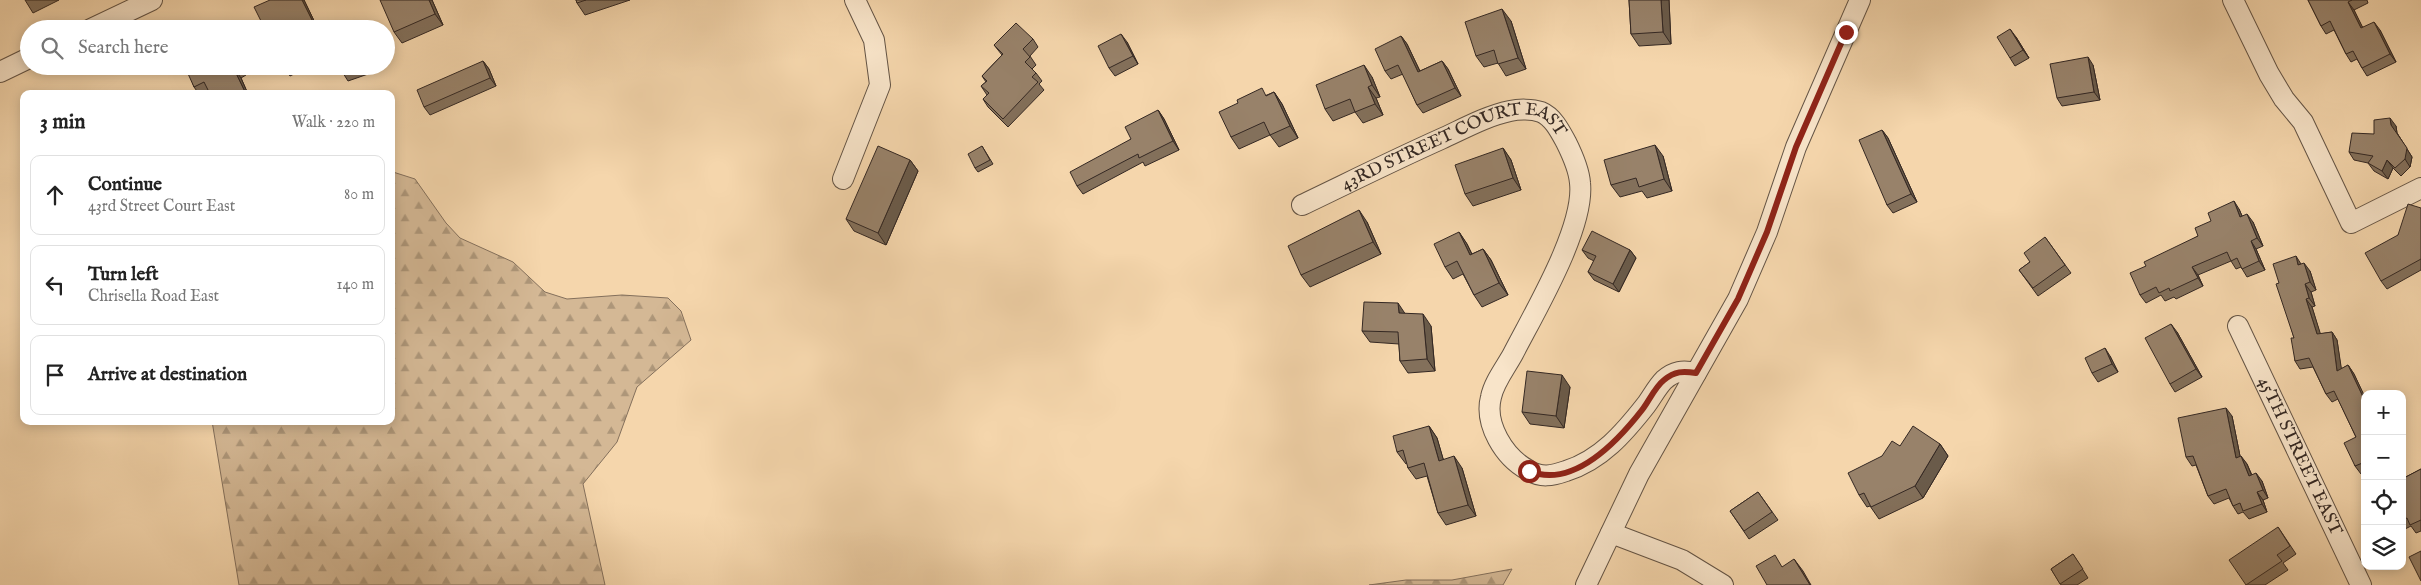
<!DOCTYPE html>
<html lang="en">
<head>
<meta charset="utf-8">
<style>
  body { margin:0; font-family:"IM FELL English",serif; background:#f2f2f2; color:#222 }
  .controls { position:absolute; right:15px; bottom:15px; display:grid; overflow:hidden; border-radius:10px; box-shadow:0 2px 12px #0003 }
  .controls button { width:45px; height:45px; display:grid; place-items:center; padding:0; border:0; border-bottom:1px solid #e0e0e0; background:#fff; color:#222; font:25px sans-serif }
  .stop { position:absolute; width:15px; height:15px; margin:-11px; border:4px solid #8f2418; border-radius:50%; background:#fff }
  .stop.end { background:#8f2418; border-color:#fff; box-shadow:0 1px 5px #0008 }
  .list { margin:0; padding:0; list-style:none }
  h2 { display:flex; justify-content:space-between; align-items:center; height:65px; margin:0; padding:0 20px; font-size:21px }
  h2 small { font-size:16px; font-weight:400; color:#767676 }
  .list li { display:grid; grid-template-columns:32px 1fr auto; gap:15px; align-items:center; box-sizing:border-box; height:80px; margin:0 10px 10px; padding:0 10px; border:1px solid #e0e0e0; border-radius:10px }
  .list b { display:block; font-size:19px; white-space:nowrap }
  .list p { margin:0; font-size:16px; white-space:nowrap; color:#767676 }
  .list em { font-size:16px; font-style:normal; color:#767676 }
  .icon { flex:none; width:28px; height:28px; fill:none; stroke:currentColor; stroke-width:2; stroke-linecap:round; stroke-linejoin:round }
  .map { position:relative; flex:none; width:2421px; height:585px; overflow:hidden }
  .search { position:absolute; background:#fff; box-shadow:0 2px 12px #0003; left:20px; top:20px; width:375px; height:55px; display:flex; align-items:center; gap:12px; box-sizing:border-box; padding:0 18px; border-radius:28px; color:#767676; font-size:19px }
  .panel { position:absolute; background:#fff; box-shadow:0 2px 12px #0003; left:20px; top:90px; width:375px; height:335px; border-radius:10px }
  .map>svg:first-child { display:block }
  .forest { fill:url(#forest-firs); stroke:#84705c }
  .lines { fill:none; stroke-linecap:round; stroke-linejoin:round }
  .minor-casing { stroke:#645445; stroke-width:22 }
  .minor { stroke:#f8e4c9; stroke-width:20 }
  .wall { fill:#83705b; stroke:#342823 }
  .shaded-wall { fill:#6a5b4a; stroke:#342823 }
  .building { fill:#98826a; stroke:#342823 }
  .route { stroke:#8f2418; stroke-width:6 }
  .labels { text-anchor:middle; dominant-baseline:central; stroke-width:4.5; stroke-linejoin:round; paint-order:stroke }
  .street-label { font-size:18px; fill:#342823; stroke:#f8e4c9 }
</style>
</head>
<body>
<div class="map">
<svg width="2421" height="585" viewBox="0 0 2421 585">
  <defs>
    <pattern id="forest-firs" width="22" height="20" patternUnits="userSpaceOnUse" patternTransform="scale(1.25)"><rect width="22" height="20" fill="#d4b895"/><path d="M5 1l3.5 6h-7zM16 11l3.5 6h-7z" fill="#ad9679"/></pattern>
  </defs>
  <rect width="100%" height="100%" fill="#f5d6ac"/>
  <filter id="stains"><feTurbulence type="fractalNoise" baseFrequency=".004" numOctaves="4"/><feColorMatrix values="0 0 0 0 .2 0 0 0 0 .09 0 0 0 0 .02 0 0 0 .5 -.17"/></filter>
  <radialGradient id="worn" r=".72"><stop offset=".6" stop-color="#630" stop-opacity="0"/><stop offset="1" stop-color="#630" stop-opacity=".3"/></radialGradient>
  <g class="forest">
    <path d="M393,172L415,179L446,223L460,238L513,262L545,292L567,299L622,295L668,298L681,311L691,340L637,387L617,442L583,484L605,585H239L212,421H391V173Z"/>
    <path d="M1512,569L1503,585H1369L1406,580H1452Z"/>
  </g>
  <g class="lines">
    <g class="minor-casing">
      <g id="minor">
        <path d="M2233,0L2269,74L2284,99L2303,122L2351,223L2421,188"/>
        <path d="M91,29L152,0"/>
        <path d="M0,72L29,58"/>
        <path d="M843,179L880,85L874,40L855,0"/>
        <path id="s1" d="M1302,205C1348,183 1394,160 1441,139C1463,129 1486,116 1510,111C1519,109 1532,109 1541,112C1553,117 1560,131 1566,142C1572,154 1579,169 1580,183C1585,228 1534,313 1513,354C1506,367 1494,382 1491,397C1484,424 1504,457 1528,470C1541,478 1552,476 1566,471C1601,460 1624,433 1646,405C1652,397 1657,387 1664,380C1674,371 1683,370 1696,373"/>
        <path id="s2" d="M2238,326L2361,585"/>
        <path d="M1611,533L1682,560L1723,585"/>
        <path d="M1586,585L1639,474L1738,299L1767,232L1796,147L1860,0"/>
      </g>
    </g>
    <use href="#minor" class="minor"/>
  </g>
  <g class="wall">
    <path d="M25,0H59L33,13Z"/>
    <path d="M270,0H304L318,29H265Z"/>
    <path d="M432,0L443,25L402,43L394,32Z"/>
    <path d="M576,0H630L585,15L577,3Z"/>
    <path d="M1629,0H1669L1671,44L1639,46L1631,34Z"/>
    <path d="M2308,0H2367L2368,3L2354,10L2362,27L2380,30L2396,62L2367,76L2362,68L2357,59L2351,62L2346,54L2334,30L2326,34L2321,26Z"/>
    <path d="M1511,21L1526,69L1506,76L1498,63L1484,67L1476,56Z"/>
    <path d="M1401,36L1407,44L1420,71L1442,61L1448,69L1461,96L1423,113L1417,105L1403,74L1391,79L1385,71Z"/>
    <path d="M2016,37L2029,58L2015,66L2010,58Z"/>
    <path d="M1033,39L1038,47L1030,56L1036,65L1032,69L1036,73L1042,81L1039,84L1044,90L1008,127L988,107L983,99L987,95L981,86L986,82L982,76L1002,55L994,45Z"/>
    <path d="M1127,42L1138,64L1115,76L1109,68Z"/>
    <path d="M483,61L489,69L496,86L430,115L424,107Z"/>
    <path d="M2093,65L2100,100L2062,106L2057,98Z"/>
    <path d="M187,66H242L246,75L241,78L248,94H199L194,87Z"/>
    <path d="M283,66H301L302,70L290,76Z"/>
    <path d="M340,66H368L371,73L348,81L343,73Z"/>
    <path d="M1372,77L1380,97L1376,98L1383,115L1363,123L1355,112L1333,121L1325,109Z"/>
    <path d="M1274,92L1282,104L1298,138L1279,147L1270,135L1239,149L1231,137L1238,103L1267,95Z"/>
    <path d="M1158,110L1164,119L1179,150L1145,166L1143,162L1083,194L1077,186L1131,139Z"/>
    <path d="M2396,126L2397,133L2412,157L2410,167L2401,176L2393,168L2388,179L2374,171L2368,163L2354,160L2349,152L2374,134Z"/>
    <path d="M1882,130L1888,138L1917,202L1893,213L1887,205Z"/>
    <path d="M982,146L993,164L978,172L975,168Z"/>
    <path d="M1503,148L1511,160L1521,190L1473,206L1465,194Z"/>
    <path d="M1663,156L1672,191L1647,198L1642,191L1620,197L1611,185Z"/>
    <path d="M910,160L918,171L886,245L854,231L846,219Z"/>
    <path d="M2421,208V270L2387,289L2381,281L2398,235Z"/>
    <path d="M2239,209L2242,216L2253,222L2263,246L2256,249L2265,270L2247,277L2241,267L2236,269L2231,261L2198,275L2203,286L2176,299L2174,297L2165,301L2161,295L2146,303L2140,295L2146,266L2198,236Z"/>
    <path d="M1367,222L1381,254L1310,287L1301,275Z"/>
    <path d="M1459,232L1467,244L1472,254L1483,249L1491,260L1508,295L1482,307L1474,295L1463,274L1453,279L1445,267Z"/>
    <path d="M2045,237L2071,273L2038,296L2019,270L2030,262Z"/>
    <path d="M1582,250H1630L1636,258L1619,292L1594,280L1588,272L1594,261L1588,258Z"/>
    <path d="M2301,264L2310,271L2316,290L2311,292L2315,306L2312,307L2320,334L2332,332L2337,340L2341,369L2348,365L2354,374L2364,396L2365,395V472L2361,474L2355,466L2356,437L2338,399L2332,402L2326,394L2313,367L2300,369L2295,361L2294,338L2279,283Z"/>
    <path d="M1431,326L1435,371L1408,373L1400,361L1399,344L1370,342L1362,331Z"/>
    <path d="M2177,332L2202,377L2175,392L2170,384Z"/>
    <path d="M2110,356L2118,372L2098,382L2092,373Z"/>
    <path d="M1570,387L1564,428L1530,424L1522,412Z"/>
    <path d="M2232,416L2240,456L2247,464L2252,475L2262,481L2268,498L2263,500L2267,512L2249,519L2243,512L2238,514L2233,506L2229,498L2214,504L2208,496L2196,465L2192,466L2186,457Z"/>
    <path d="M1429,426L1437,438L1443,459L1462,468L1476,516L1446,525L1438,513L1427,476L1416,479L1408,468L1407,463L1406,464L1397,452Z"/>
    <path d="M1940,444L1948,456L1923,498L1879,519L1870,506L1867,507L1859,495L1882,456L1900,446Z"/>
    <path d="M2421,469V531L2416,533L2411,526L2403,530L2402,528V479Z"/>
    <path d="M1758,492L1778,520L1749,539L1730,511Z"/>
    <path d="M2278,527L2296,554L2283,563L2288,570L2265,585H2246Z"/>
    <path d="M2073,554L2088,578L2077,585H2061L2051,569Z"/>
  </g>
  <g class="shaded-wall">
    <path d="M302,0H304L318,29L312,20Z"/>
    <path d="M429,0H432L443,25L435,14Z"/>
    <path d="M1661,0H1669L1671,44L1663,32Z"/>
    <path d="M2348,2L2354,10L2367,36L2361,28Z"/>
    <path d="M1502,9L1511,21L1526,69L1518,58Z"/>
    <path d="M2374,22L2380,30L2396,62L2390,54Z"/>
    <path d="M2010,29L2016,37L2029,58L2023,50Z"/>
    <path d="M1121,34L1127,42L1138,64L1133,56Z"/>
    <path d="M1401,36L1407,44L1424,80L1418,72Z"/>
    <path d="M2088,57L2093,65L2100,100L2094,92Z"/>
    <path d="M483,61L489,69L496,86L490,78Z"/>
    <path d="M1442,61L1448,69L1461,96L1455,88Z"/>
    <path d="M1364,65L1372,77L1380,97L1372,85Z"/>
    <path d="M240,66H242L246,75Z"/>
    <path d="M366,66H368L371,73Z"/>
    <path d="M233,67L241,78L248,94H246Z"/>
    <path d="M1368,87L1376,98L1383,115L1375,104Z"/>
    <path d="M1274,92L1282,104L1298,138L1290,126Z"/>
    <path d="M1158,110L1164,119L1179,150L1173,141Z"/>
    <path d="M2390,118L2396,126L2397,133L2412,157L2410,167L2405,159L2391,125Z"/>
    <path d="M1882,130L1888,138L1917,202L1911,194Z"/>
    <path d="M1655,145L1663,156L1672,191L1664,179Z"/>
    <path d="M1503,148L1511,160L1521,190L1513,178Z"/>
    <path d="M910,160L918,171L886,245L878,233Z"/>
    <path d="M2387,160L2393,168L2388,179L2382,171Z"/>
    <path d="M2234,201L2239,209L2246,225L2240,217Z"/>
    <path d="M1359,210L1367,222L1381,254L1373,242Z"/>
    <path d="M2247,214L2253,222L2263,246L2257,238Z"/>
    <path d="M1459,232L1467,244L1478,267L1470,255Z"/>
    <path d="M2251,241L2256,249L2265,270L2259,261Z"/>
    <path d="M1483,249L1491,260L1508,295L1499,283Z"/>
    <path d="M1630,250L1636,258L1619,292L1613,284Z"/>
    <path d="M2296,256L2301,264L2298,265Z"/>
    <path d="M2304,263L2310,271L2316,290L2310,282Z"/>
    <path d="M2192,267L2198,275L2203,286L2198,278Z"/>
    <path d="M2305,284L2311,292L2315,306L2309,298Z"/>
    <path d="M2306,299L2312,307L2323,342L2317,334Z"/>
    <path d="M1398,303L1406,315L1399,313Z"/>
    <path d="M1423,314L1431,326L1435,371L1427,359Z"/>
    <path d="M2171,324L2177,332L2202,377L2196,369Z"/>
    <path d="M2332,332L2337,340L2343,379L2337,371Z"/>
    <path d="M2105,348L2110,356L2118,372L2112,364Z"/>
    <path d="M2348,365L2354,374L2365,397H2363Z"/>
    <path d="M1562,375L1570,387L1564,428L1556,416Z"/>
    <path d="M2226,408L2232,416L2242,466L2236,458Z"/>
    <path d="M1429,426L1437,438L1447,472L1439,461Z"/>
    <path d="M1940,444L1948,456L1923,498L1915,486Z"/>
    <path d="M1454,456L1462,468L1476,516L1468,505Z"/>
    <path d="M2241,456L2247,464L2255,484L2249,476Z"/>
    <path d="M2256,473L2262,481L2268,498L2263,490Z"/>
    <path d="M2257,492L2263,500L2267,512L2262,504Z"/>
    <path d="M1794,559L1803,571L1811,585H1810Z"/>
  </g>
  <g class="building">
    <path d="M270,0H302L312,20L294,29H265L254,7Z"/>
    <path d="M380,0H429L435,14L394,32Z"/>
    <path d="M576,0H586L577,3Z"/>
    <path d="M1629,0H1661L1663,32L1631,34Z"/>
    <path d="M2308,0H2352L2348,2L2361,28L2374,22L2390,54L2362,68L2353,51L2346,54L2330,21L2321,26Z"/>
    <path d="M1502,9L1518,58L1498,64L1494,50L1476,56L1465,22Z"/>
    <path d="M1016,23L1033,39L1023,49L1030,57L1025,62L1036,73L1032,77L1038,82L1003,119L983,99L989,93L981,86L987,81L982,76L1003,54L994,45Z"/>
    <path d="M351,26L352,29H342Z"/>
    <path d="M2010,29L2023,50L2010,58L1997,37Z"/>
    <path d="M1121,34L1133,56L1109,68L1098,46Z"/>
    <path d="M1401,36L1418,72L1442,61L1455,88L1417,105L1398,65L1385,71L1375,49Z"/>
    <path d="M2088,57L2094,92L2057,98L2050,64Z"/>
    <path d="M483,61L490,78L424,107L417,90Z"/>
    <path d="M1364,65L1372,85L1368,87L1375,104L1355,112L1350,99L1325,109L1316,85Z"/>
    <path d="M187,66H235L233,67L246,94H210L204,82L194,87L185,67Z"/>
    <path d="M340,66H362L343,73Z"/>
    <path d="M1262,88L1266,96L1274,92L1290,126L1270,135L1264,122L1231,137L1219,112L1238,103L1237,100Z"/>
    <path d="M1158,110L1173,141L1139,158L1138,154L1077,186L1070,172L1131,139L1125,127Z"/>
    <path d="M2390,118L2391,125L2407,148L2405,159L2395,168L2387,160L2382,171L2368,163L2373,156L2349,152L2352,133L2374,134V120Z"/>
    <path d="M1882,130L1911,194L1887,205L1859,140Z"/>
    <path d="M1655,145L1664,179L1639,187L1636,178L1611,185L1604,160Z"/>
    <path d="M878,146L910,160L878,233L846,219Z"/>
    <path d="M982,146L990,160L975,168L968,154Z"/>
    <path d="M1503,148L1513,178L1465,194L1455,165Z"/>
    <path d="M2234,201L2240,217L2247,214L2257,238L2251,241L2259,261L2242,269L2237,258L2231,261L2227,252L2192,267L2198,278L2170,291L2169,288L2159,293L2156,287L2140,295L2130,273L2146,266L2144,262L2198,236L2195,228L2211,221L2208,213Z"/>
    <path d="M2408,204L2421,208V259L2381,281L2365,253L2398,235Z"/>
    <path d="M1359,210L1373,242L1301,275L1288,246Z"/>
    <path d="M1592,231L1630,250L1613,284L1588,272L1596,256L1582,250Z"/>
    <path d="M1459,232L1470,255L1483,249L1499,283L1474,295L1457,261L1445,267L1434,244Z"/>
    <path d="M2045,237L2065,265L2033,288L2019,270L2030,262L2024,253Z"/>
    <path d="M2296,256L2298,265L2304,263L2310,282L2305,284L2309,298L2306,299L2317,334L2332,332L2337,371L2348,365L2363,397L2365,396V462L2355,466L2344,443L2356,437L2334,391L2326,394L2309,358L2295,361L2291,338H2294L2276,284L2279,283L2273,264Z"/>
    <path d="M1364,302L1398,303L1399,313L1423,314L1427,359L1400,361L1398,332L1362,331Z"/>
    <path d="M2171,324L2196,369L2170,384L2145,338Z"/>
    <path d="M2105,348L2112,364L2092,373L2085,358Z"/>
    <path d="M1527,371L1562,375L1556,416L1522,412Z"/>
    <path d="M2226,408L2236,458L2241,456L2249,476L2256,473L2263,490L2257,492L2262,504L2243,511L2240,503L2233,506L2226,489L2208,496L2193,456L2186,457L2178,418Z"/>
    <path d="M1429,426L1439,461L1454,456L1468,505L1438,513L1424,463L1408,468L1403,450L1397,452L1393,436Z"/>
    <path d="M1913,426L1940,444L1915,486L1871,507L1864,493L1859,495L1848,473L1882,456L1892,441L1900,446Z"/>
    <path d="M2421,469V520L2410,525L2407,518L2402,520V479Z"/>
    <path d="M1758,492L1772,512L1744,531L1730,511Z"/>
    <path d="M2278,527L2290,546L2277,555L2282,561L2246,585L2229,560Z"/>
    <path d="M2421,551V581L2409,557Z"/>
    <path d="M2073,554L2083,569L2060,584L2051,569Z"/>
    <path d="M1775,555L1782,567L1794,559L1810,585H1767L1756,566Z"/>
  </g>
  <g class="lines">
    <path class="route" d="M1529,471C1573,489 1617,442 1642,410C1649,401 1655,387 1664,380C1675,371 1683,371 1696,373L1738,299L1767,232L1796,147L1846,32"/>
  </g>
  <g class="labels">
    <g class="street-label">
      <text stroke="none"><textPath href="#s1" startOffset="168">43RD STREET COURT EAST</textPath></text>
      <text stroke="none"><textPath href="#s2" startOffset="144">45TH STREET EAST</textPath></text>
    </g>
  </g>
  <rect width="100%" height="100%" filter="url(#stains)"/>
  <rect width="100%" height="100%" fill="url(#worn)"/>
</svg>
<div class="controls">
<button>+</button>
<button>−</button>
<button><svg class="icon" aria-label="locate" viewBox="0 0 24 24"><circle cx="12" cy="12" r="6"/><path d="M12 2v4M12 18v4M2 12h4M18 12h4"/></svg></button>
<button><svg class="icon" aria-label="layers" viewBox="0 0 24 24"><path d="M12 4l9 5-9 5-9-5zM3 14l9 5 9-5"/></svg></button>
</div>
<div class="stop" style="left:1529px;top:471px"></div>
<div class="stop end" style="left:1846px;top:32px"></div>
<div class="search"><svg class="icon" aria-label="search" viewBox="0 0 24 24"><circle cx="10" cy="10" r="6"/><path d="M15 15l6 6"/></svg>Search here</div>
<section class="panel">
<h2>3 min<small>Walk · 220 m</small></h2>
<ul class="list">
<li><svg class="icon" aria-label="ahead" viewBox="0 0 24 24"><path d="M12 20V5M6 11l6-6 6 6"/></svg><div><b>Continue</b><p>43rd Street Court East</p></div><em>80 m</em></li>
<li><svg class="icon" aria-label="left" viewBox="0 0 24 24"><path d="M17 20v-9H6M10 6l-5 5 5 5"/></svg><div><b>Turn left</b><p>Chrisella Road East</p></div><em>140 m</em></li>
<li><svg class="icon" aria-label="arrive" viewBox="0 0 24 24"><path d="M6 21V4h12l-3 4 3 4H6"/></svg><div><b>Arrive at destination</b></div></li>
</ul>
</section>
</div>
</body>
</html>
